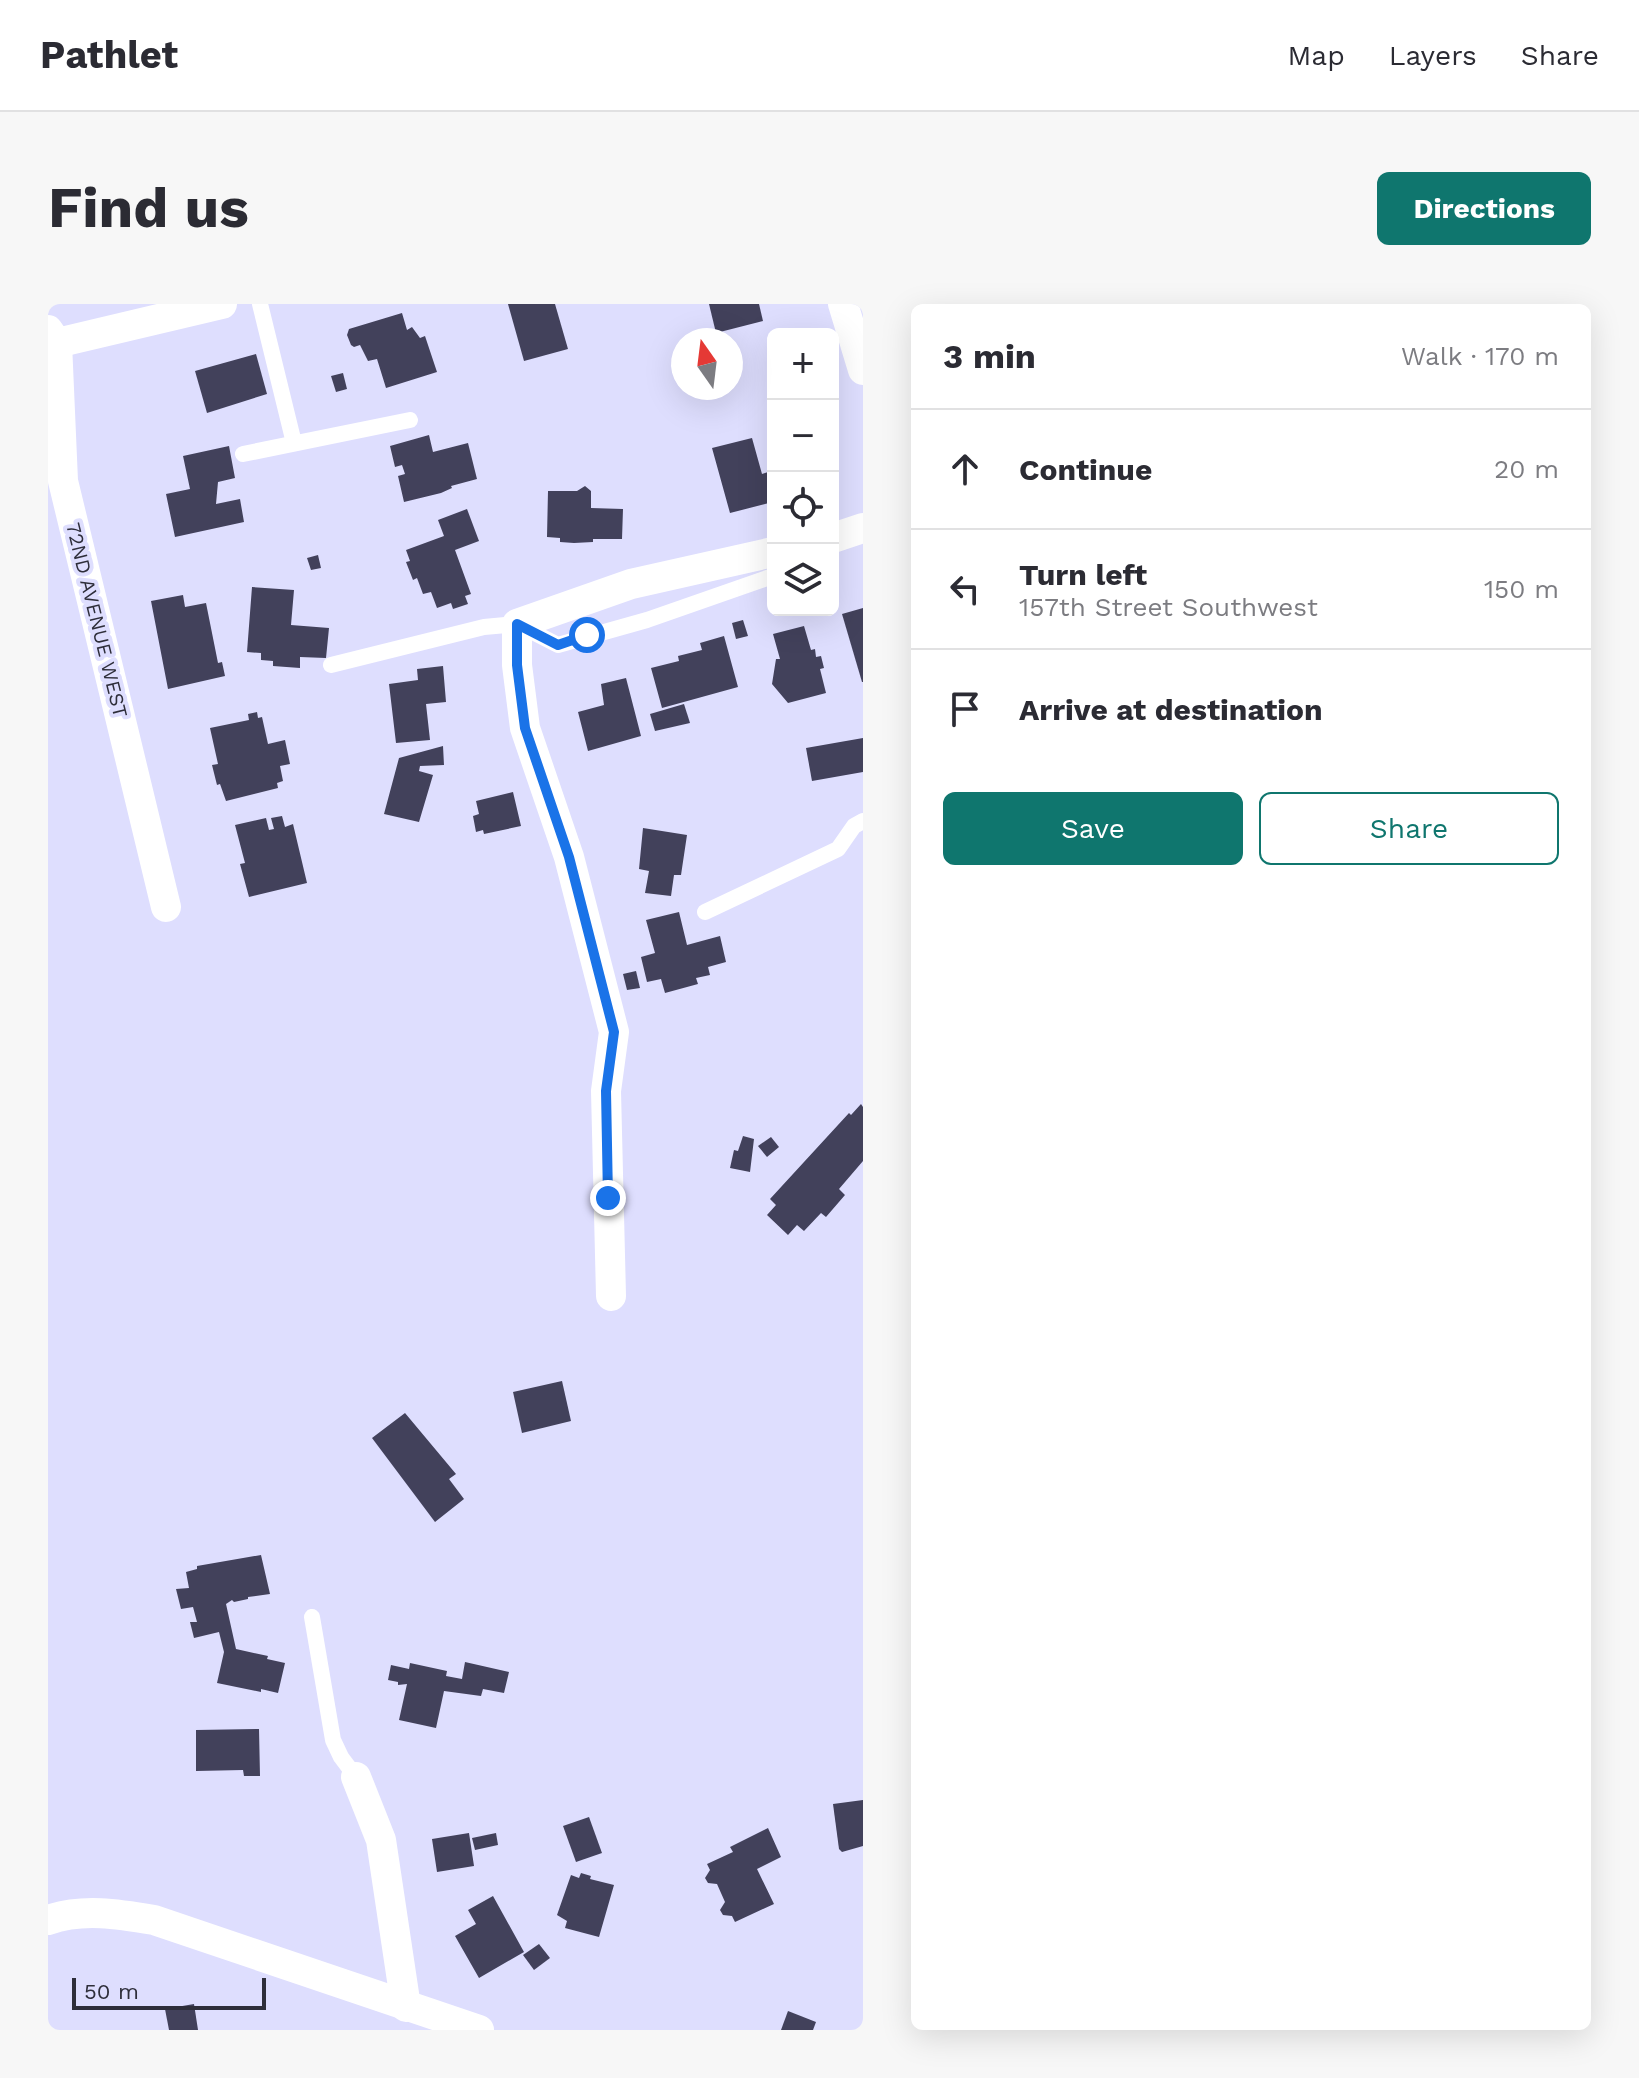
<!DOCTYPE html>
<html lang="en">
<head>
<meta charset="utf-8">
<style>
  body { margin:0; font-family:"Work Sans",sans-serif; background:#f7f7f7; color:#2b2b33 }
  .controls { position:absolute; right:24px; top:24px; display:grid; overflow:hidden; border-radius:12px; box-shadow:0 8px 32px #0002 }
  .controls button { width:72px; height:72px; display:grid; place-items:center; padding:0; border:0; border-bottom:2px solid #e1e1e2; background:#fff; color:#2b2b33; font:40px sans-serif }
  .compass { position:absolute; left:623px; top:24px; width:72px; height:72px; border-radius:50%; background:#fff; box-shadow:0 8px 32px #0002; rotate:346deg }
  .scale { position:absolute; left:24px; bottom:20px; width:194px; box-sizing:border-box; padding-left:8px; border:4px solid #2e2e3a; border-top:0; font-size:22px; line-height:28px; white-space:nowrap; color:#2e2e3a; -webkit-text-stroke:6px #dedefe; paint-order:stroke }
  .stop { position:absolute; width:24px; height:24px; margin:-18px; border:6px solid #1a73e8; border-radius:50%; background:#fff }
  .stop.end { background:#1a73e8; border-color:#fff; box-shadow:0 2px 8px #0008 }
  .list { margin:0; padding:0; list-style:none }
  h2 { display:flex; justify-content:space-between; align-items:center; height:104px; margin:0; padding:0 32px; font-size:34px }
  h2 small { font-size:26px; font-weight:400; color:#7c7c81 }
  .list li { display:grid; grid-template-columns:52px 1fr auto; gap:24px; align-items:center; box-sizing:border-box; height:120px; padding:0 32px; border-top:2px solid #e1e1e2 }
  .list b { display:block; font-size:30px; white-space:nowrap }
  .list p { margin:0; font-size:26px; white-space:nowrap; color:#7c7c81 }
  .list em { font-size:26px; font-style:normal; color:#7c7c81 }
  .actions { display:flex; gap:16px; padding:24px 32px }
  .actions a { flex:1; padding:18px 0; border:2px solid #0f766e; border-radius:12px; text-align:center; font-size:28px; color:#0f766e }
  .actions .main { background:#0f766e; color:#fff }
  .icon { flex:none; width:44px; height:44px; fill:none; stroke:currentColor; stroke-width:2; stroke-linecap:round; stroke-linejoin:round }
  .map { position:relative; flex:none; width:815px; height:1726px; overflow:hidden; border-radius:12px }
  header { display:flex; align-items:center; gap:48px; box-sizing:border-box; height:112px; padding:0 40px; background:#fff; border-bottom:2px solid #e1e1e2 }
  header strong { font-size:38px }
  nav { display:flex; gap:44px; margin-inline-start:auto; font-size:28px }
  .intro { display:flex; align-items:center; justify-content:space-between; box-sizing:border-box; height:192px; padding:0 48px }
  h1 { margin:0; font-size:56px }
  .button { padding:20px 36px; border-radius:12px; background:#0f766e; color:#fff; font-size:28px; font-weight:700 }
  main { display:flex; gap:48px; padding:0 48px }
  aside { flex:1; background:#fff; border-radius:12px; box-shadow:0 8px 32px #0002 }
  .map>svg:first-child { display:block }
  .building { fill:#42415b }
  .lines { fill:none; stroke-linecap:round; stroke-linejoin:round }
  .service { stroke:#fff; stroke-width:16 }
  .minor { stroke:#fff; stroke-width:30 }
  .route { stroke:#1a73e8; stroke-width:10 }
  .labels { text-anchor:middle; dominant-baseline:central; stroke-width:8; stroke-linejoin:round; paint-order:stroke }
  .street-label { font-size:20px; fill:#2e2e3a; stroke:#dedefe }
</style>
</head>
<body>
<header>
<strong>Pathlet</strong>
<nav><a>Map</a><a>Layers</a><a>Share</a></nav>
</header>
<div class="intro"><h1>Find us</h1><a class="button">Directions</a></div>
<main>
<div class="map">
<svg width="815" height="1726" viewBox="0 0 815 1726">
  <rect width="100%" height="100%" fill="#dedefe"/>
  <g class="building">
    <path d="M460,0H507L520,45L476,57Z"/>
    <path d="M661,0H711L715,17L668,29Z"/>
    <path d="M354,9L359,26L364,23L372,34L377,32L389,68L338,84L329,55L320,57L312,41L306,43L303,41L299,31L301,25Z"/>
    <path d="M208,50L219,90L159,109L147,67Z"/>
    <path d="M295,69L299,85L288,88L283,72Z"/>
    <path d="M381,131L385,148L420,139L429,175L403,182L404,184L393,189L356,198L350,172L357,170L354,161L347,163L342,142Z"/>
    <path d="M704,134L714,170L720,168L725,198L682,209L664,144Z"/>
    <path d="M181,142L187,174L170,178L168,200L192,195L196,218L127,233L118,190L142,185L135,152Z"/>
    <path d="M537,182L543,187V204L575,205L574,235H545V238L526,239L512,238V234L499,233L500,187H529Z"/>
    <path d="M419,205L431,237L407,246L423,290L417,292L420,300L405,305L403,299L389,304L383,288L375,290L369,274L365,276L358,258L362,257L358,246L396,232L390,216Z"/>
    <path d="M270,251L273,264L263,266L259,254Z"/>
    <path d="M204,283L246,286L243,321L281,324L278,354L252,353V364L225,362V357L213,356V349L199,348Z"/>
    <path d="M135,291L137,303L158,299L170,359L174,358L177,372L120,385L103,297Z"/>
    <path d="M815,304V378H814L794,310Z"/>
    <path d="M695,316L700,332L688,335L684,319Z"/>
    <path d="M756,322L763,346L767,345L768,353L773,352L776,364L772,365L778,389L740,399L724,380L728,355H732L725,330Z"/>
    <path d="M676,332L690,383L614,404L603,364L631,357L630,352L654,346L652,339Z"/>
    <path d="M395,362L398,398L378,400L382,436L348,439L341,380L370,376L369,365Z"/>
    <path d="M578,374L593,432L540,447L530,408L556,401L553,380Z"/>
    <path d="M636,400L642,419L607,427L602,410Z"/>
    <path d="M209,408L210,414L214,413L220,440L237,436L242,460L232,462L235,477L229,479L230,484L178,497L172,480L169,481L164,461L170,460L162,424L201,416L200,410Z"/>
    <path d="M815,434V468L764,477L758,444Z"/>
    <path d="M395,442L396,461L372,462L371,467L385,471L371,518L336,510L351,454Z"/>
    <path d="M465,488L473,522L436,530L435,526L428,528L425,512L431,510L428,497Z"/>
    <path d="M234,512L237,523L245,520L259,579L201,593L192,560L197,559L187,521L218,514L221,526L226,525L223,514Z"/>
    <path d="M595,524L639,531L633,571H626L623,592L597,589L601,567L591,565Z"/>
    <path d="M631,608L639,641L672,632L678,658L660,663L662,671L648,674L650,680L617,689L613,675L599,678L593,653L607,649L598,616Z"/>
    <path d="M588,667L592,684L579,686L575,670Z"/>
    <path d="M813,800L815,803V857L791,885L797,891L778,913L773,909L756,927L749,921L740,931L719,911L728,901L722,895L801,809L803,811Z"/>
    <path d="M695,832L706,835L702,868L682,864L686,846L690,847Z"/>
    <path d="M723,833L731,843L719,853L710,842Z"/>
    <path d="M514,1077L523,1117L474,1129L465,1088Z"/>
    <path d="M357,1109L408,1170L401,1175L416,1195L387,1218L324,1134Z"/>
    <path d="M213,1251L222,1290L200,1293V1295L186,1298L184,1296L178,1300L188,1345L220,1352L219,1355L237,1359L230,1389L213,1385V1388L169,1379L176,1348L171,1328L146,1334L142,1318H149L145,1303L133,1305L128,1285L141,1284L138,1268L149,1265V1262Z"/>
    <path d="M417,1358L461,1368L456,1389L435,1385L433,1392L396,1387L388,1424L351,1416L359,1380L350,1381V1378L340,1376L343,1361L361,1365L362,1359L399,1367L398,1372L414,1375Z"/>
    <path d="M211,1425L212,1472H196L195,1466L148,1467V1426Z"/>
    <path d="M815,1496V1542L794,1548L791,1545L785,1500Z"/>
    <path d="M541,1513L554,1549L528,1558L515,1522Z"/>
    <path d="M720,1524L733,1553L709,1565L726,1600L687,1618L684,1612L675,1611L672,1606L677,1598L669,1580L660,1579L657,1574L662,1566L659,1560L685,1548L682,1543Z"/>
    <path d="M421,1529L426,1562L389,1568L384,1535Z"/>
    <path d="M448,1529L450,1541L427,1546L424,1534Z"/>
    <path d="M533,1569L543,1572L542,1575L566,1581L551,1633L517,1624L519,1617L509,1611L523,1571L531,1574Z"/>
    <path d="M445,1592L476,1648L431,1674L407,1632L428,1620L420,1606Z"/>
    <path d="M491,1640L502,1654L486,1666L475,1651Z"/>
    <path d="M146,1700L150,1726H121L117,1705Z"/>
    <path d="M740,1707L768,1718L765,1726H733Z"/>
  </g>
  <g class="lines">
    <g class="service">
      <path d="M212,0L246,139"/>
      <path d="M195,150L362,116"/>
      <path d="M283,361L436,323L469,320L510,341L599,316L725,272"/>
      <path d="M657,608L790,545L806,522L815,517"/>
      <path d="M264,1313L285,1436L293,1453L308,1473"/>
    </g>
    <g class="minor">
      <path d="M795,0L815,66"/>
      <path d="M0,26L9,39L15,177L118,603"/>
      <path d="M9,39L174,0"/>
      <path d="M785,234L815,224"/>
      <path d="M563,992L558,787L566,728L521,553L477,424L469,361V320L583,280L725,248"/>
      <path d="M308,1473L333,1536L358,1703"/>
      <path d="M0,1616C34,1604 71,1610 106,1616L431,1726"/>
    </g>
  </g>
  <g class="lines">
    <path class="route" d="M539,331L510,341L469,320V361L477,424L521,553L566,728L558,787L560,894"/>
  </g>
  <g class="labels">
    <g class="street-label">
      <text transform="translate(49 316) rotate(76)">72ND AVENUE WEST</text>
    </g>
  </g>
</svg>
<div class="controls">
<button>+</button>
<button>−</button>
<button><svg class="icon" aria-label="locate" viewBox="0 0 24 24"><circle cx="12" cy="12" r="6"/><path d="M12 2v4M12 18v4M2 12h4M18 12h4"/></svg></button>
<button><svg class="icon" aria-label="layers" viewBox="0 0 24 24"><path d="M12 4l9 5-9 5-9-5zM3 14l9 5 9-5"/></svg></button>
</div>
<svg class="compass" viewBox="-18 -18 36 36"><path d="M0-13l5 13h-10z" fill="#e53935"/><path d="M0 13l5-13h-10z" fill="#7c7c81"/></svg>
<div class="scale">50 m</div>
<div class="stop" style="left:539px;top:331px"></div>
<div class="stop end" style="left:560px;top:894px"></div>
</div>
<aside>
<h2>3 min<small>Walk · 170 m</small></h2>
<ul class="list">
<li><svg class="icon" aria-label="ahead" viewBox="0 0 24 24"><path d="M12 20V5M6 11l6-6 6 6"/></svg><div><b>Continue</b></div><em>20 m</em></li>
<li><svg class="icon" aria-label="left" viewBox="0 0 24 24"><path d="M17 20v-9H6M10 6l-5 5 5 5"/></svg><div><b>Turn left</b><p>157th Street Southwest</p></div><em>150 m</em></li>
<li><svg class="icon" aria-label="arrive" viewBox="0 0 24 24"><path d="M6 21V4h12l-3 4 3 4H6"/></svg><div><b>Arrive at destination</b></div></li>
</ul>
<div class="actions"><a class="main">Save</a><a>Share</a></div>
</aside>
</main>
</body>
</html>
